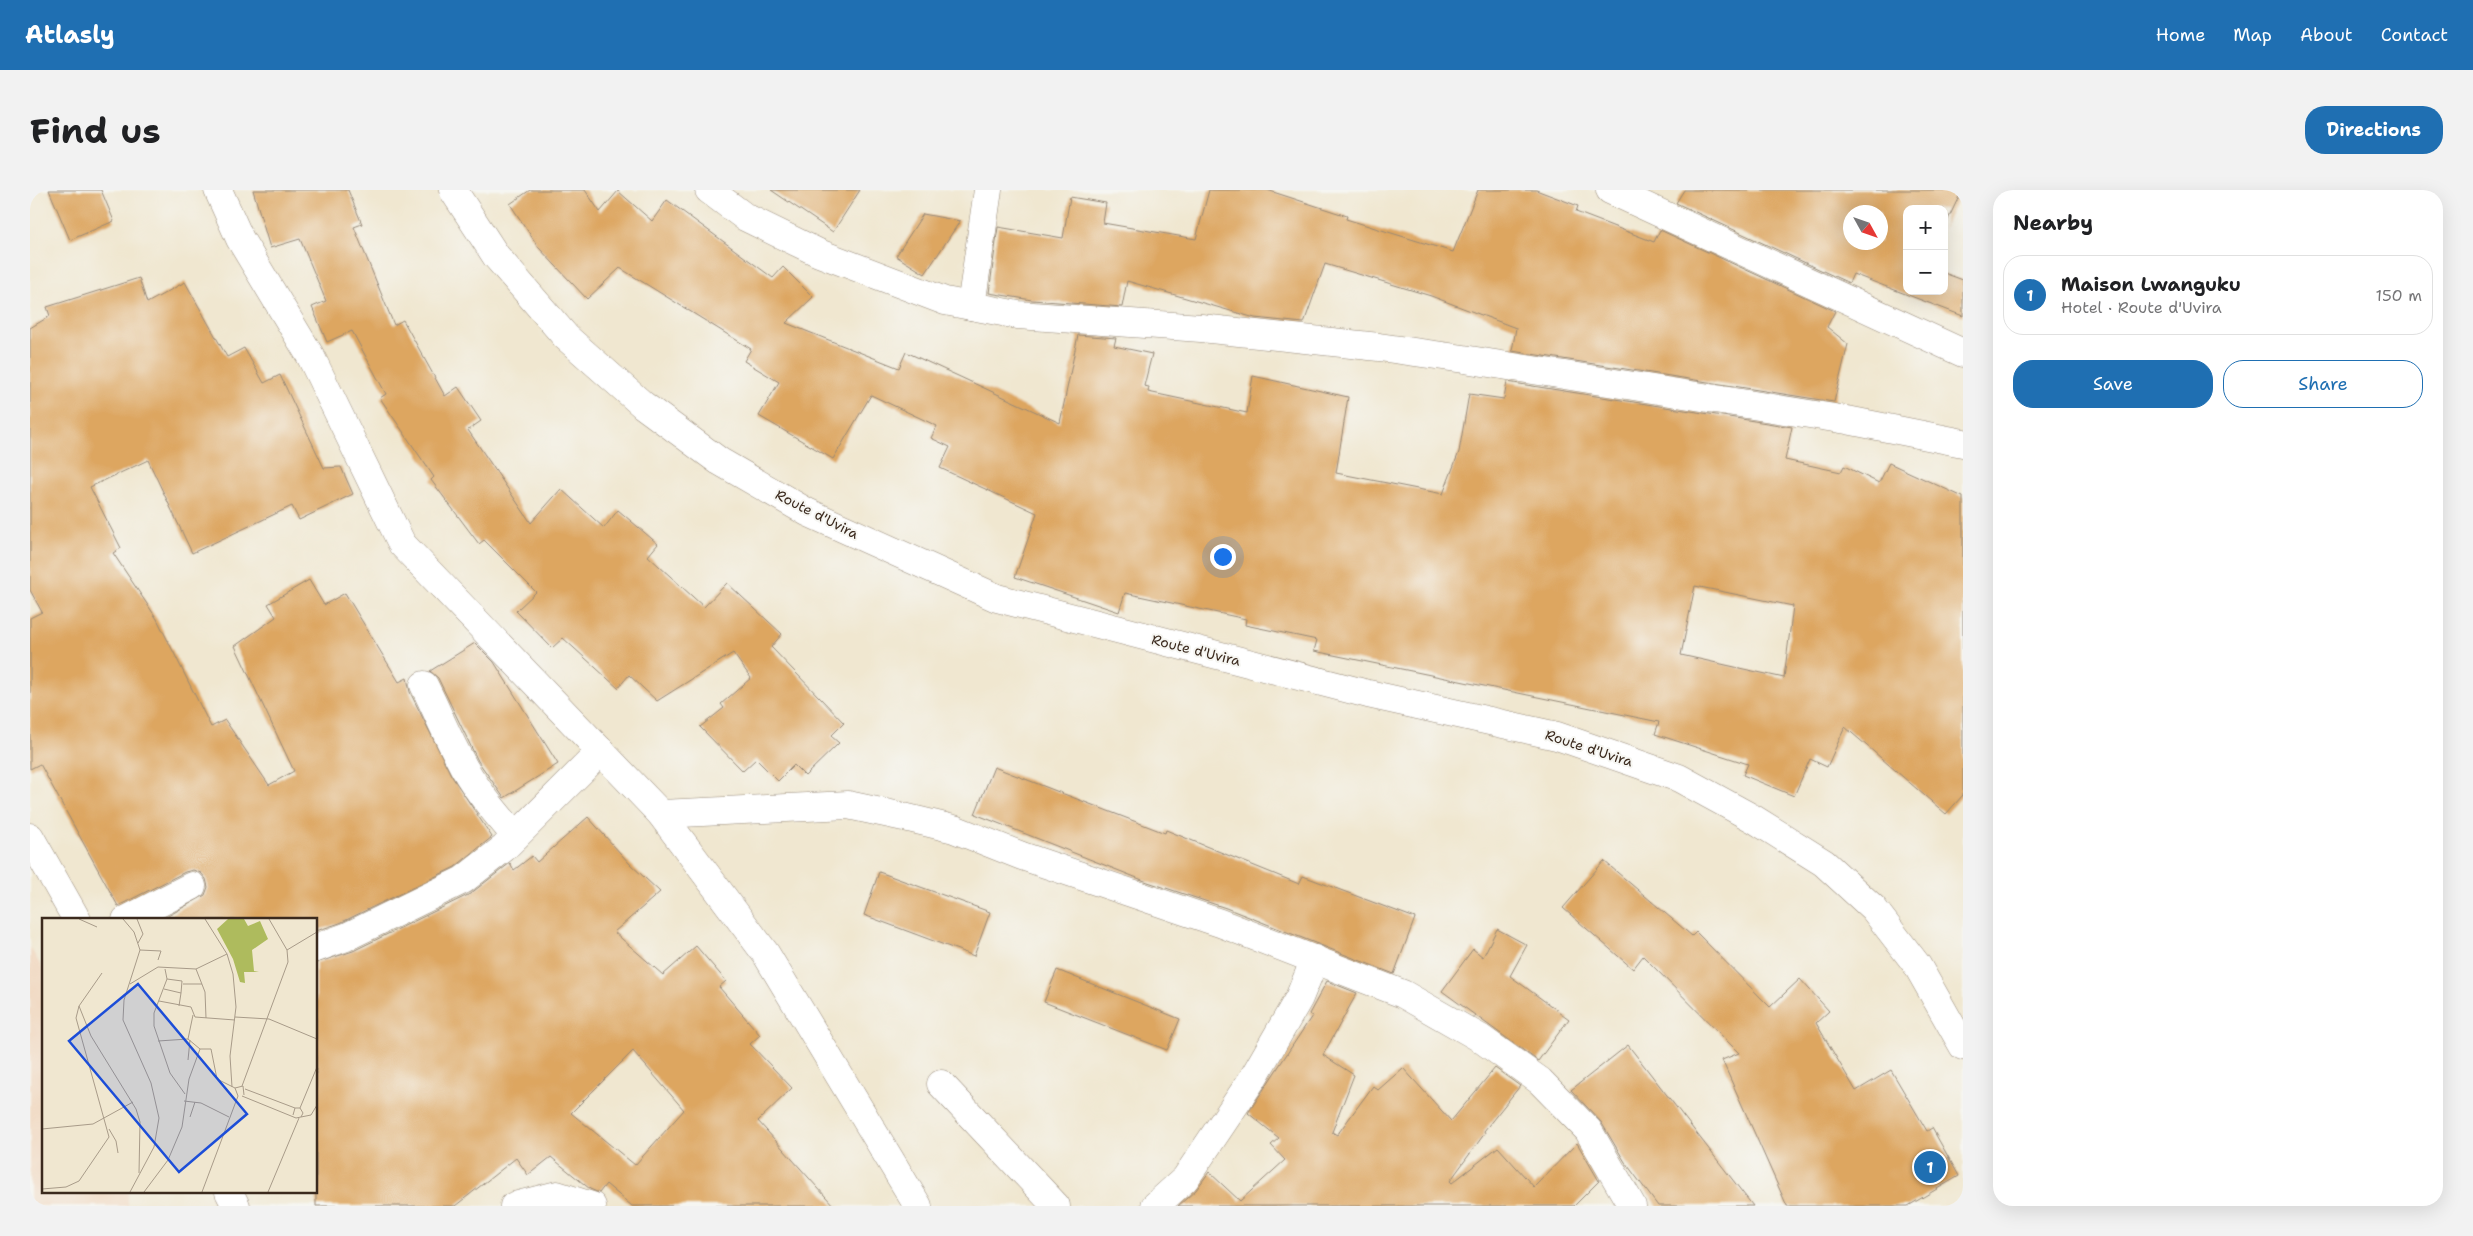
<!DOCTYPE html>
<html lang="en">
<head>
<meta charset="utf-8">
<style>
  body { margin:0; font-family:"Shantell Sans",sans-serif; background:#f2f2f2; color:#202124 }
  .controls { position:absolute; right:15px; top:15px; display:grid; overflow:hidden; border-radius:10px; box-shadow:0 5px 20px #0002 }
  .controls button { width:45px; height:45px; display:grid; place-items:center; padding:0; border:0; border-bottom:1px solid #e0e0e0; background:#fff; color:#202124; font:25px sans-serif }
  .compass { position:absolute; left:1813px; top:15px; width:45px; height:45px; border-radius:50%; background:#fff; box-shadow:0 5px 20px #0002; rotate:130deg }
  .you { position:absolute; left:1192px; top:366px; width:18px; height:18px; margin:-12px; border:4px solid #fff; border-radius:50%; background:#1a73e8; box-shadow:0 0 0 8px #1a73e833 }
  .badge { display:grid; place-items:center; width:32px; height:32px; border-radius:50%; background:#1f6fb2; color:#fff; font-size:16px; font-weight:700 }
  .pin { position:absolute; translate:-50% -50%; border:2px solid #fff; box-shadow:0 1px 5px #0006 }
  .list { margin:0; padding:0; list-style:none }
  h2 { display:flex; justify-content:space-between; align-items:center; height:65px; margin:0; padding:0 20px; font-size:21px }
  h2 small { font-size:16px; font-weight:400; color:#757577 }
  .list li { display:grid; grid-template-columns:32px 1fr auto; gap:15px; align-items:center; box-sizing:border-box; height:80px; margin:0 10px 10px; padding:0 10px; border:1px solid #e0e0e0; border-radius:20px }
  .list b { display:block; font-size:19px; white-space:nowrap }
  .list p { margin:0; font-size:16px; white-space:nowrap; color:#757577 }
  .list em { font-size:16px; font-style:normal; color:#757577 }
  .actions { display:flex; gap:10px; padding:15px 20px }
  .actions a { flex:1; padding:11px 0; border:1px solid #1f6fb2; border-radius:20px; text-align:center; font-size:18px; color:#1f6fb2 }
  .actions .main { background:#1f6fb2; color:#fff }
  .map { position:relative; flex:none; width:1933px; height:1016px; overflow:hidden; border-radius:20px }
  header { display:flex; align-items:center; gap:30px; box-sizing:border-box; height:70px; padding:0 25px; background:#1f6fb2; color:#fff }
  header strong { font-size:24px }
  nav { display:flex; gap:28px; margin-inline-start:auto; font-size:18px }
  .intro { display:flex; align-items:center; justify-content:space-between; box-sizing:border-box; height:120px; padding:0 30px }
  h1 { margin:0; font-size:35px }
  .button { padding:12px 22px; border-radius:20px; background:#1f6fb2; color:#fff; font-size:18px; font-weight:700 }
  main { display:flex; gap:30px; padding:0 30px }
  aside { flex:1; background:#fff; border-radius:20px; box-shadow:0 5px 20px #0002 }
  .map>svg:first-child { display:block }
  .built { fill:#f0d5bc }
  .building { fill:#dda660; fill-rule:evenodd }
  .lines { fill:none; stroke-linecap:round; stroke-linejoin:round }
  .minor-casing { stroke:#968877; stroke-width:29 }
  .tertiary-casing { stroke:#968877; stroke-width:29 }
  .primary-casing { stroke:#968877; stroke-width:29 }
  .minor { stroke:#fff; stroke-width:28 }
  .tertiary { stroke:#fff; stroke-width:28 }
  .primary { stroke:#fff; stroke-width:28 }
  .labels { text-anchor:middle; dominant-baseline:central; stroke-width:4; stroke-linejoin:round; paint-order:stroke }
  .street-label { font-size:14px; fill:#3b2a1e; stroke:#f6f6f2 }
  .inset-road { fill:none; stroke:#a89b89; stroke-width:1 }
  .view { fill:#1d4ed8; fill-opacity:0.15; stroke:#1d4ed8; stroke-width:2.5 }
  .inset-edge { fill:none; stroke:#3b2a1e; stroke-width:2.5 }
</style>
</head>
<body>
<header>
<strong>Atlasly</strong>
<nav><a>Home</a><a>Map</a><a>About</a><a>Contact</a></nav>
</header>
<div class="intro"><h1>Find us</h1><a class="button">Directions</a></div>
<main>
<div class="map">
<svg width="1933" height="1016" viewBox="0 0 1933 1016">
  <rect width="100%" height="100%" fill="#f6f6f2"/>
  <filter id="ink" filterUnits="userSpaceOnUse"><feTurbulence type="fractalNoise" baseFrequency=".02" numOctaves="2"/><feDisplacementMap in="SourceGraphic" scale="10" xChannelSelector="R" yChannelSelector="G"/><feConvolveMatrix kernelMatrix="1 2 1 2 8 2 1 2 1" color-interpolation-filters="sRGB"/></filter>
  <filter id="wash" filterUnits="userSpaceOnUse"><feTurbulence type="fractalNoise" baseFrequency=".0096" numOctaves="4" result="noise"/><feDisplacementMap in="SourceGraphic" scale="20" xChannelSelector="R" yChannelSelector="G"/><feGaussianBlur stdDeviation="1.12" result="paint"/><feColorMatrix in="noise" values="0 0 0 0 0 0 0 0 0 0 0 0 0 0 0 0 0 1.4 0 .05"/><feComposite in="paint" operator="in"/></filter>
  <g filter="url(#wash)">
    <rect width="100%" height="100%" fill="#f0e7d0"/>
    <path class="built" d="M0,757L14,781V1002H98V1016H0Z"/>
    <g id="blocks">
      <g class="building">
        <path d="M19,0H71L84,31L40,50Z"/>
        <path d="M223,0H318L332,34L324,37L364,135L373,130L415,206L428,197L451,231L438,240L501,333L531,299L574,338L588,320L628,354L618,366L674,417L697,393L752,444L741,457L814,533L801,546L809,553L775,586L764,575L748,591L726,569L713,581L670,537L694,518L691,514L721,488L703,463L627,511L599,485L588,498L533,448L522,458L486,421L506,402L454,350L449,354L401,290L404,287L350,208L356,204L322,141L297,152L282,117L296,111L270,49L240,58Z"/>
        <path d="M500,0H555L570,22L588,1L622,31L637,10L743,88L753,77L783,107L756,133L869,178L876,162L1030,233L1048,145L1086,148L1084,156L1122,164L1114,196L1119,197L1118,202L1217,223L1223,186L1318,207L1306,283L1413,304L1429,262L1439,204L1474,209L1477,192L1762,237L1755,270L1811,282L1814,276L1849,293L1859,273L1933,307V605L1916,624L1815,537L1797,577L1780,569L1764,606L1713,585L1718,574L1625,544L1629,532L1284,461L1287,450L1215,435L1216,429L1095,403L1089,422L985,387L1007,323L910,278L920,257L901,248L907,236L841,205L803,269L729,226L749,192L714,171L721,159L590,78L557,109L509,58L480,14ZM1665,396L1763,416L1754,488L1651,465Z"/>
        <path d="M741,0H830L803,42Z"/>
        <path d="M1179,0H1237L1317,26L1316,29L1423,62L1448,0H1506L1548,16L1546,22L1624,52L1630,40L1805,121L1797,137L1818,154L1804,212L1482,161L1486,138L1401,106L1295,74L1274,133L1225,128L1097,91L1092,117L1002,110L959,103L968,37L1033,48L1040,7L1076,13L1073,33L1166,49Z"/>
        <path d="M1654,0H1932L1914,38V19H1877V101H1914V83L1933,90V126L1823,84L1819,93L1646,13ZM1820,22H1850V52H1820Z"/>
        <path d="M893,24L930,31L895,84L866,66Z"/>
        <path d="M109,88L117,113L155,92L197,167L214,158L234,193L250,185L294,278L311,277L323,304L269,330L262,316L162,363L118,270L60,297L91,358L83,363L127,429L181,537L195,530L239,595L264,581L205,456L246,427L238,414L279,390L294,415L315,403L369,492L377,488L380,502L421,585L462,647L425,677L310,733L286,741V730H131L175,705L178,697L176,689L171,683L163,680L155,682L88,716L10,574L0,579V428L12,422L0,400V138L20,126L17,117Z"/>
        <path d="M445,453L464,472L528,574L474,608L448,571L408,488L400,481Z"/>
        <path d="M964,577L1135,643L1136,640L1269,694L1273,686L1385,728L1364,784L1196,718L1115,691L945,624Z"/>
        <path d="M558,627L599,673L630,702L584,742L633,785L666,756L696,791L689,797L730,845L720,854L762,898L728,931L804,1016H602L576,994L569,1003L560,999L521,967L498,985L486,968L425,1016H286V773L323,761L440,704L480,673L484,680L502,666L507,672ZM603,861L654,920L605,975L541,923Z"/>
        <path d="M1574,671L1662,746L1666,742L1740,817L1770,789L1799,821L1786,833L1826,901L1861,880L1897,941L1902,938L1929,986L1878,1016H1757L1692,870L1709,863L1613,766L1603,779L1533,718Z"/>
        <path d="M849,682L960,722L944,766L834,725Z"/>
        <path d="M1467,739L1497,755L1480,786L1539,829L1508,871L1412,801L1443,759L1453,767Z"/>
        <path d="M1027,780L1150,829L1137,860L1014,812Z"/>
        <path d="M1297,791L1327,803L1293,865L1324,885L1302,942L1307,945L1343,896L1348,900L1373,878L1421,931L1465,878L1490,896L1454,941L1455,943L1420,991L1422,993L1468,957L1504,997L1547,953L1569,991L1544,1016H1148L1166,1000L1179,982L1210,1011L1255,970L1241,955L1249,948L1218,923L1282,826L1279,824Z"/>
        <path d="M1598,855L1723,1016H1628L1595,972L1571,932L1541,900Z"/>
      </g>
    </g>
  </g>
  <g filter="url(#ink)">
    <use href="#blocks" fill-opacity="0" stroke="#968877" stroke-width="1"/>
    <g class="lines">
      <g class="minor-casing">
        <g id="minor">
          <path d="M188,0L210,49L281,167L372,354L631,624L736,764L888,1016"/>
          <path d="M679,0L715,27L789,63L915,111L988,125L1171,138L1349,157L1434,169L1817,230L1933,253"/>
          <path d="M1580,0L1933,163"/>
          <path d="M941,116L958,0"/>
          <path d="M394,495C406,519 416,544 429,568C442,595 466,624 486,646"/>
          <path d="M631,624L818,615L874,627L924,639L992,666L1190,733L1373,804L1450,848L1510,891L1558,940L1602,1016"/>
          <path d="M96,730L162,696"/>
          <path d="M286,758L316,747L433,690L474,658L571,561"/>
          <path d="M911,894L1026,1016"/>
          <path d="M484,1016L527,1005L562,1016"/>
          <path d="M1125,1016L1155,989L1223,888L1269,808L1285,769"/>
        </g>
      </g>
      <g class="tertiary-casing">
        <g id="tertiary">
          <path d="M0,647L47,730"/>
          <path d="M199,1002L206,1016"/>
        </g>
      </g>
      <g class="primary-casing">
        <path id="primary" d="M423,0L466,66L536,147L613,215L689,271L777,322L967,408L1338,504L1527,546L1649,588L1724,629L1794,673L1843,718L1887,775L1933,856"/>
      </g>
      <use href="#minor" class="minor"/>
      <use href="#tertiary" class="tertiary"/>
      <use href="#primary" class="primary"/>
    </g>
  </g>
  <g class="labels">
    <g class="street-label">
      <text transform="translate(787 324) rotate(27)">Route d'Uvira</text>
      <text transform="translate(1166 460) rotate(14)">Route d'Uvira</text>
      <text transform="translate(1559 558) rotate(18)">Route d'Uvira</text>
    </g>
  </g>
  <g transform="translate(12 728)">
    <rect width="275" height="275" fill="#f0e7d0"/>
    <path d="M186,1H202L206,8L218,3L226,21L210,32L212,53L217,54H202L203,65L198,64L191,41L175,11Z" fill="#aebb5d"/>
    <path class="inset-road" d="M37,1L55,9M81,1L92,14L98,32L82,82L81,102L109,165L117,200L112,229L88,274M95,1L101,16L96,25M163,1L185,36L191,56L194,89L188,138L190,169M98,32L119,33L116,42M245,32L275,14M123,51L125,61L112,95V108L128,155L143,176M154,51L163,74L164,100M125,61L140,63L139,75M88,66L116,49L154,51L185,36M141,66H160M122,71L139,75L137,88M117,83L149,89L153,99L193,102M37,88L60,55M193,99L227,101L275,121M146,121L151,97M116,123L146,121L158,131H169L175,161L193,170L201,168L202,177M146,142L148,122M200,168L246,44L245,32L227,1M203,171L253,190M200,178L254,200L269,197L275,187M142,183L159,185L187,199M258,190L275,149M251,197L253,190H258L261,195L259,199M148,199L153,184M0,211L51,206L91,184M67,211L74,223L76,235M0,271L24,269L37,263L67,219L34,100L37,88L49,118L94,191L98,204L97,255M102,274L126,242L140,209L147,161L158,131M160,274L196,178L193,170M226,274L257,200"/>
    <path class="view" d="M96,66L205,196L137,254L27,123Z"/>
    <rect width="275" height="275" class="inset-edge"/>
  </g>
</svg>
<div class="controls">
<button>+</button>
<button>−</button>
</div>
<svg class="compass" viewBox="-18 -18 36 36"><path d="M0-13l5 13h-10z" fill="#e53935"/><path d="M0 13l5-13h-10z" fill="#757577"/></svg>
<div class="you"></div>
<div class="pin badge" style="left:1900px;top:977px">1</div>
</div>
<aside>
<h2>Nearby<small></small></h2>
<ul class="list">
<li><span class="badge">1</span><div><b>Maison Lwanguku</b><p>Hotel · Route d'Uvira</p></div><em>150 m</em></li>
</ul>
<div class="actions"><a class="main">Save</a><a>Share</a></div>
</aside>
</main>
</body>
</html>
